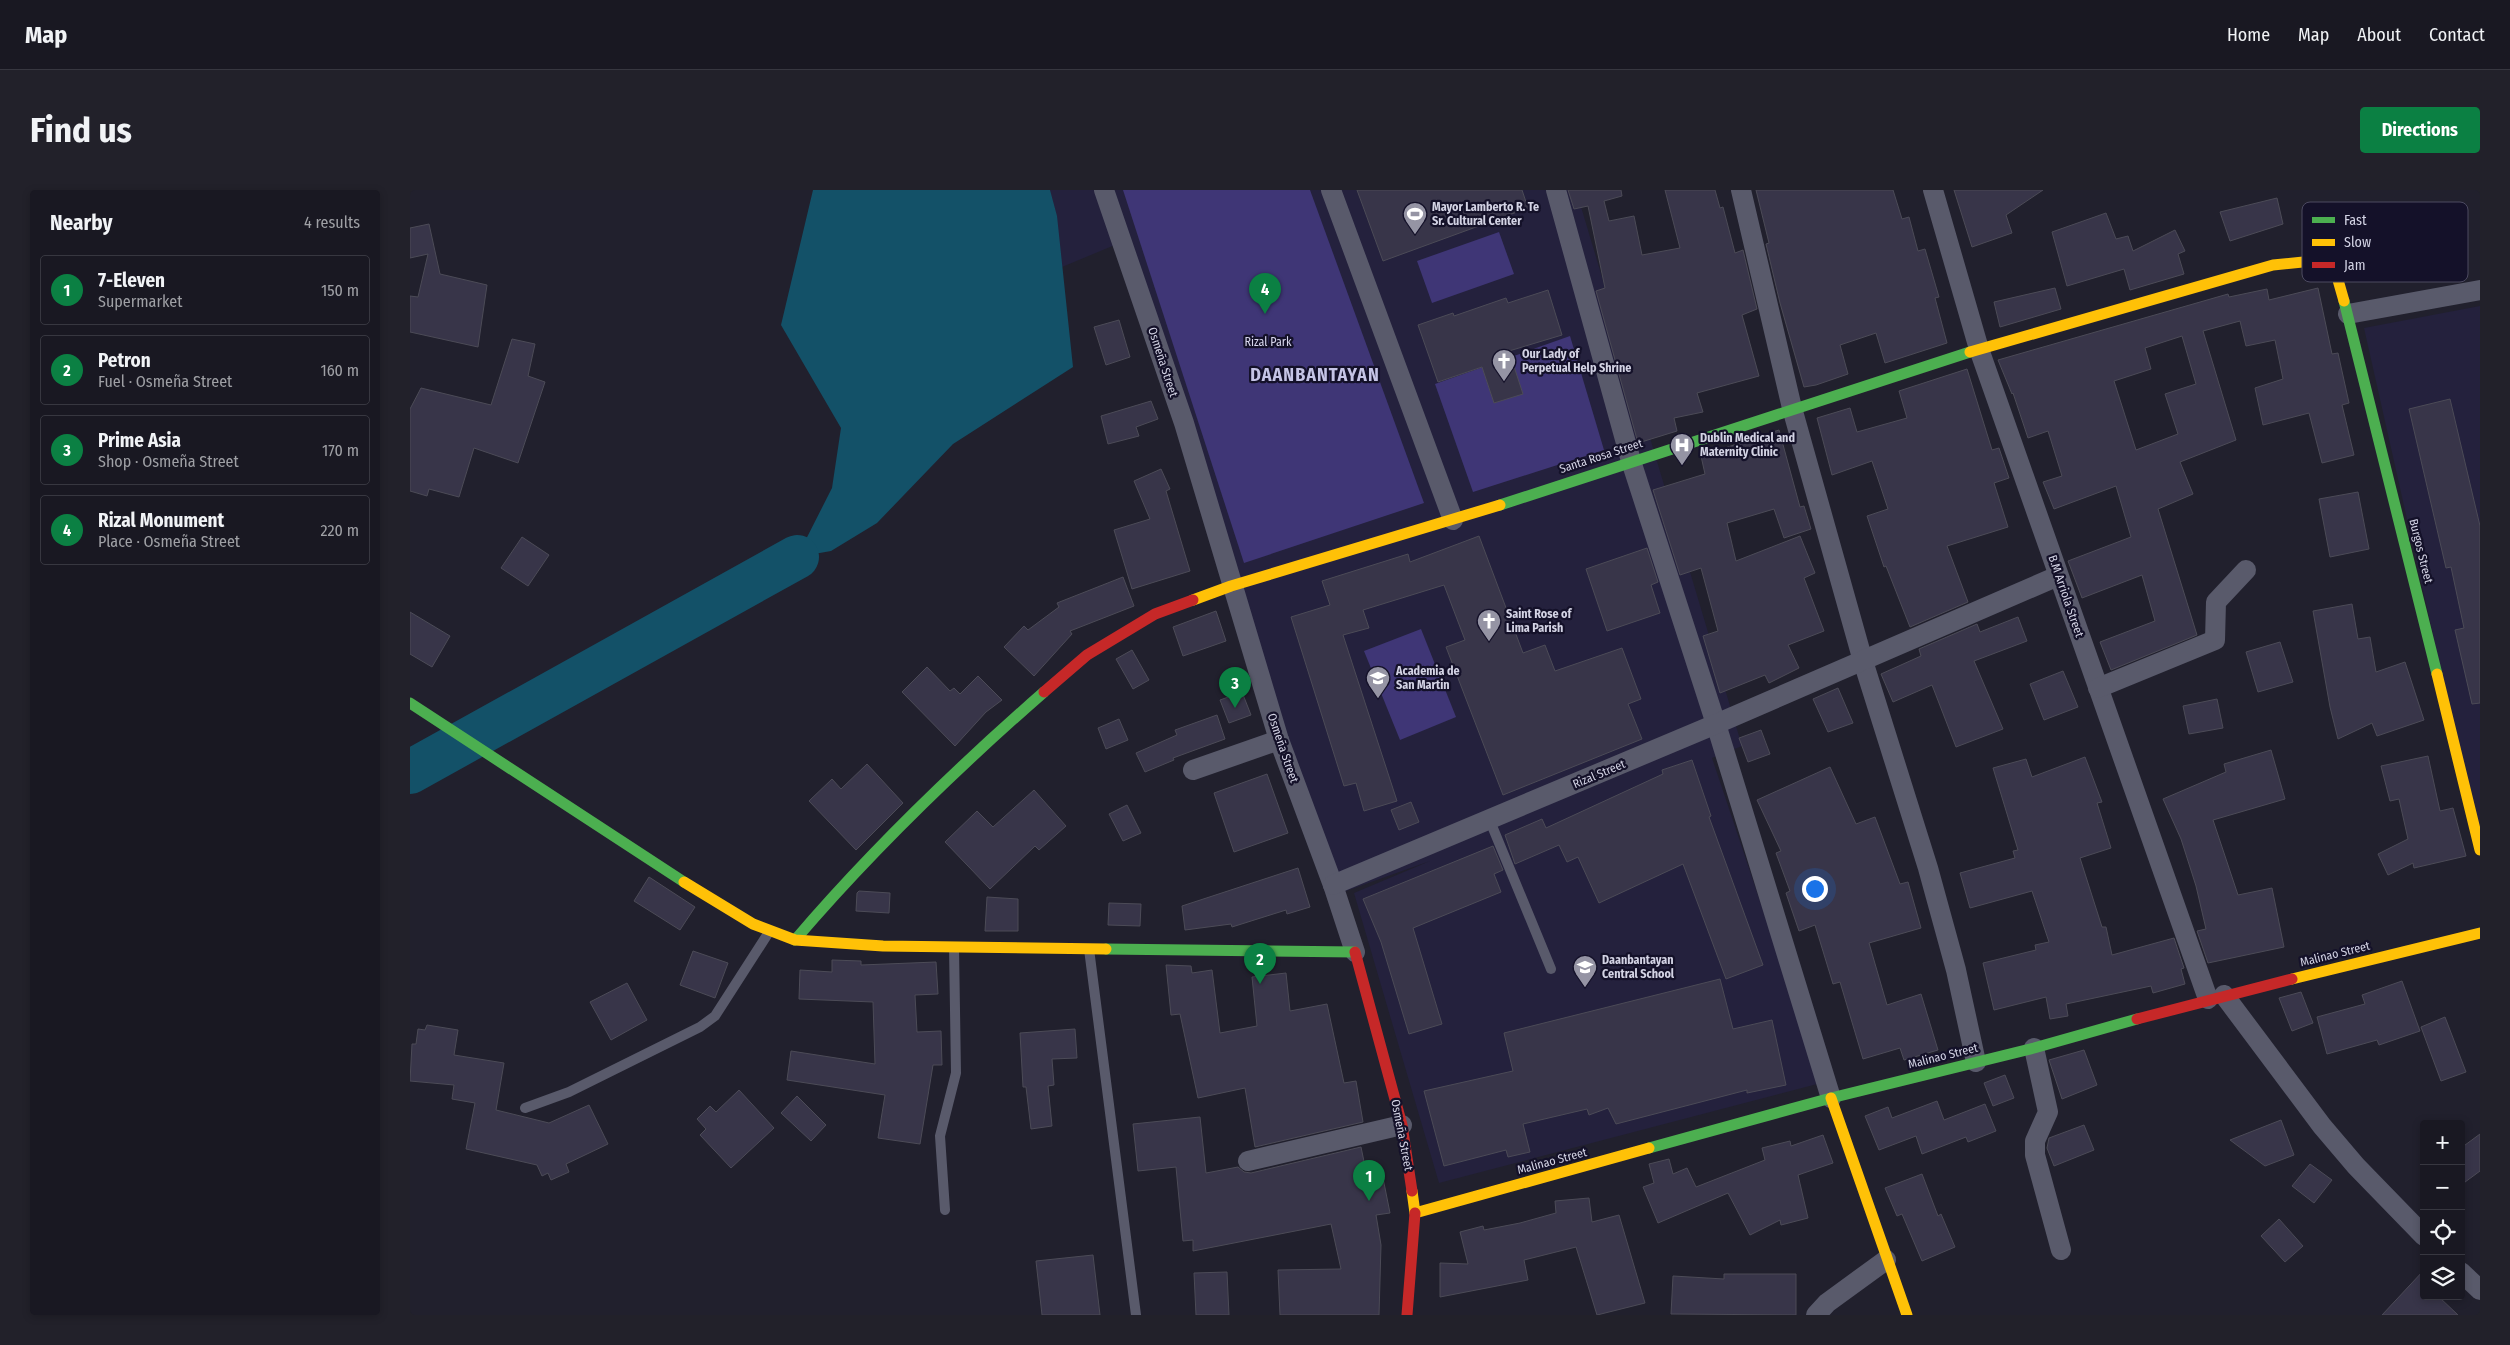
<!DOCTYPE html>
<html lang="en">
<head>
<meta charset="utf-8">
<style>
  body { margin:0; font-family:"Fira Sans Condensed",sans-serif; background:#22212a; color:#f1f3f6 }
  .controls { position:absolute; right:15px; bottom:15px; display:grid; overflow:hidden; border-radius:5px; box-shadow:0 2px 8px #0003 }
  .controls button { width:45px; height:45px; display:grid; place-items:center; padding:0; border:0; border-bottom:1px solid #373740; background:#191822; color:#f1f3f6; font:25px sans-serif }
  .you { position:absolute; left:1404px; top:698px; width:18px; height:18px; margin:-12px; border:4px solid #fff; border-radius:50%; background:#1a73e8; box-shadow:0 0 0 8px #1a73e833 }
  .badge { display:grid; place-items:center; width:32px; height:32px; border-radius:50%; background:#0b8043; color:#fff; font-size:16px; font-weight:700 }
  .pin { position:absolute; translate:-50% -41px; filter:drop-shadow(0 1px 2px #0008) }
  .pin::after { content:''; position:absolute; top:26px; width:18px; height:15px; background:inherit; clip-path:polygon(0 0,100% 0,50% 100%) }
  .list { margin:0; padding:0; list-style:none }
  h2 { display:flex; justify-content:space-between; align-items:center; height:65px; margin:0; padding:0 20px; font-size:21px }
  h2 small { font-size:16px; font-weight:400; color:#9fa0a5 }
  .list li { display:grid; grid-template-columns:32px 1fr auto; gap:15px; align-items:center; box-sizing:border-box; height:70px; margin:0 10px 10px; padding:0 10px; border:1px solid #373740; border-radius:5px }
  .list b { display:block; font-size:19px; white-space:nowrap }
  .list p { margin:0; font-size:16px; white-space:nowrap; color:#9fa0a5 }
  .list em { font-size:16px; font-style:normal; color:#9fa0a5 }
  .icon { flex:none; width:28px; height:28px; fill:none; stroke:currentColor; stroke-width:2; stroke-linecap:round; stroke-linejoin:round }
  .map { position:relative; flex:none; width:2070px; height:1125px; overflow:hidden; border-radius:5px }
  header { display:flex; align-items:center; gap:30px; box-sizing:border-box; height:70px; padding:0 25px; background:#191822; border-bottom:1px solid #373740 }
  header strong { font-size:24px }
  nav { display:flex; gap:28px; margin-inline-start:auto; font-size:18px }
  .intro { display:flex; align-items:center; justify-content:space-between; box-sizing:border-box; height:120px; padding:0 30px }
  h1 { margin:0; font-size:35px }
  .button { padding:12px 22px; border-radius:5px; background:#0b8043; color:#fff; font-size:18px; font-weight:700 }
  main { display:flex; gap:30px; padding:0 30px }
  aside { flex:1; background:#191822; border-radius:5px; box-shadow:0 2px 8px #0003 }
  .map>svg:first-child { display:block }
  .built { fill:#24213d }
  .green { fill:#3f3676 }
  .water { fill:#135168 }
  .lines { fill:none; stroke-linecap:round; stroke-linejoin:round }
  .river { stroke:#135168; stroke-width:44 }
  .building { fill:#383549; stroke:#4c4b57; fill-rule:evenodd }
  .lane { stroke:#595a6b; stroke-width:10 }
  .street { stroke:#595a6b; stroke-width:20 }
  .fast { stroke:#4caf50; stroke-width:11 }
  .slow { stroke:#ffc107; stroke-width:11 }
  .jam { stroke:#c62828; stroke-width:11 }
  .labels { text-anchor:middle; dominant-baseline:central; stroke-width:4.5; stroke-linejoin:round; paint-order:stroke }
  .poi-label { font-size:12px; font-weight:bold; fill:#d3d3e4; stroke:#141129; text-anchor:start }
  .park-label { font-size:12px; fill:#d8d7ee; stroke:#141129 }
  .street-label { font-size:12px; fill:#d3d3e4; stroke:#141129 }
  .district-label { font-size:18px; font-weight:bold; letter-spacing:1px; fill:#c5c4e6; stroke:#141129 }
  .key { fill:#141129; stroke:#4d4b61; stroke-width:1 }
  .key-label { font-size:14px; fill:#d3d3e4 }
</style>
</head>
<body>
<header>
<strong>Map</strong>
<nav><a>Home</a><a>Map</a><a>About</a><a>Contact</a></nav>
</header>
<div class="intro"><h1>Find us</h1><a class="button">Directions</a></div>
<main>
<aside>
<h2>Nearby<small>4 results</small></h2>
<ul class="list">
<li><span class="badge">1</span><div><b>7-Eleven</b><p>Supermarket</p></div><em>150 m</em></li>
<li><span class="badge">2</span><div><b>Petron</b><p>Fuel · Osmeña Street</p></div><em>160 m</em></li>
<li><span class="badge">3</span><div><b>Prime Asia</b><p>Shop · Osmeña Street</p></div><em>170 m</em></li>
<li><span class="badge">4</span><div><b>Rizal Monument</b><p>Place · Osmeña Street</p></div><em>220 m</em></li>
</ul>
</aside>
<div class="map">
<svg width="2070" height="1125" viewBox="0 0 2070 1125">
  <rect width="100%" height="100%" fill="#21202d"/>
  <g class="built">
    <path d="M637,0H1166L1332,556L1302,568L1411,893L1029,993L944,703L1020,671L919,707L712,52L652,77Z"/>
    <path d="M2070,116V653L1954,138Z"/>
  </g>
  <g class="green">
    <path d="M713,0H900L1014,313L834,373Z"/>
    <path d="M1089,42L1104,84L1022,113L1007,71Z"/>
    <path d="M1160,146L1194,260L1063,302L1025,194Z"/>
    <path d="M1011,439L1046,527L990,550L954,461Z"/>
  </g>
  <path class="water" d="M403,0H640L647,26L663,177L543,254L467,333L421,361L387,367L422,298L431,238L371,135Z"/>
  <g class="lines">
    <path class="river" d="M0,582L387,367"/>
  </g>
  <g class="building">
    <path d="M947,0H1112L1118,18L973,71Z"/>
    <path d="M1158,0H1211L1212,6L1194,11L1199,31L1224,26L1232,65L1270,58L1255,0H1305L1310,18L1313,17L1325,63L1333,60L1347,119L1332,125L1349,186L1287,203L1293,222L1264,228L1267,241L1228,253L1186,101L1195,98L1178,16L1164,19Z"/>
    <path d="M1346,0H1483L1492,29L1499,27L1508,61L1515,59L1529,107L1525,108L1537,153L1475,173L1466,143L1430,155L1438,184L1406,195L1394,197L1370,113L1356,54L1359,53Z"/>
    <path d="M1544,0H1633L1596,25L1602,43L1562,57Z"/>
    <path d="M1867,8L1873,34L1820,51L1810,22Z"/>
    <path d="M1696,23L1706,49L1718,46L1723,61L1765,40L1775,61L1768,64L1774,84L1720,100L1714,79L1657,96L1642,42Z"/>
    <path d="M19,34L30,84L77,95L68,157L0,142V106L8,107L18,64L0,68V38Z"/>
    <path d="M1645,98L1651,119L1590,137L1584,112Z"/>
    <path d="M1908,98L1922,164L1928,163L1939,213L1932,215L1944,265L1912,273L1899,223L1853,235L1845,198L1873,189L1865,150L1836,156L1830,131L1793,141L1826,250L1770,272L1783,304L1748,319L1787,445L1701,480L1690,452L1745,431L1732,385L1672,408L1658,371L1721,347L1706,296L1644,319L1633,292L1652,286L1638,241L1618,248L1603,203L1602,204L1588,170L1818,104L1819,107L1857,99L1859,110ZM1772,146L1786,194L1755,204L1768,244L1726,260L1704,191L1741,179L1735,158Z"/>
    <path d="M1138,100L1152,145L1099,161L1113,204L1084,213L1072,177L1028,192L1008,135L1043,123L1044,126L1096,108L1098,113Z"/>
    <path d="M709,130L720,167L696,175L684,137Z"/>
    <path d="M102,149L125,154L118,186L135,192L108,273L64,258L49,307L19,299L17,306L0,301V219L11,198L81,215Z"/>
    <path d="M1557,179L1582,260L1589,258L1599,288L1584,293L1598,337L1537,356L1558,412L1500,437L1476,376L1474,377L1457,326L1478,319L1462,271L1422,285L1407,228L1440,218L1447,242L1497,228L1489,201Z"/>
    <path d="M2040,209L2070,336V513L2062,514L2045,440L2054,438L2041,377L2036,378L1999,219Z"/>
    <path d="M741,211L748,229L726,237L729,246L698,254L691,226Z"/>
    <path d="M1369,240L1390,317L1394,316L1401,339L1374,348L1364,319L1317,333L1326,371L1390,346L1405,383L1394,388L1414,441L1378,455L1389,478L1359,493L1355,485L1310,503L1293,446L1308,441L1291,378L1270,385L1243,300L1295,284L1291,266Z"/>
    <path d="M751,279L760,299L756,301L780,381L722,399L704,340L740,329L724,291Z"/>
    <path d="M1948,302L1959,359L1920,367L1909,309Z"/>
    <path d="M1069,346L1113,463L1135,455L1145,481L1212,458L1231,509L1218,514L1232,549L1093,605L1036,457L1055,450L1034,395L953,420L959,438L933,445L987,611L954,621L946,593L934,596L881,427L920,415L912,391L998,364L1000,372Z"/>
    <path d="M112,347L139,365L118,396L91,378Z"/>
    <path d="M1237,358L1248,392L1241,395L1250,423L1197,441L1176,379Z"/>
    <path d="M713,387L724,416L660,441L662,444L624,486L594,457L614,436L618,440L649,417L647,413Z"/>
    <path d="M1942,414L1948,449L1960,447L1966,482L1995,472L2014,530L1967,546L1962,533L1928,549L1920,517L1903,421Z"/>
    <path d="M806,421L816,451L773,466L763,437Z"/>
    <path d="M0,422L40,446L22,477L0,464Z"/>
    <path d="M1608,427L1617,451L1564,471L1593,539L1546,557L1522,495L1483,512L1471,484L1511,466L1509,459L1567,434L1570,442Z"/>
    <path d="M1870,452L1883,492L1848,502L1836,462Z"/>
    <path d="M722,460L739,490L723,499L706,469Z"/>
    <path d="M517,477L540,501L544,498L550,504L568,486L592,510L576,522L545,556L492,502Z"/>
    <path d="M1653,481L1668,517L1634,530L1620,494Z"/>
    <path d="M1428,498L1443,533L1418,542L1403,509Z"/>
    <path d="M832,502L841,525L819,533L810,510Z"/>
    <path d="M1807,509L1813,538L1779,544L1773,516Z"/>
    <path d="M807,525L815,549L763,568L764,570L735,582L726,563L767,545L765,540Z"/>
    <path d="M709,529L718,550L696,559L688,538Z"/>
    <path d="M1351,540L1360,564L1338,572L1329,548Z"/>
    <path d="M1861,560L1875,609L1803,630L1828,705L1862,698L1874,757L1798,773L1787,741L1796,739L1786,696L1771,649L1753,609L1816,582L1814,574Z"/>
    <path d="M2018,566L2030,621L2043,618L2056,666L2004,678L2003,673L1978,685L1968,664L1998,649L1989,609L1980,611L1971,576Z"/>
    <path d="M1675,567L1692,612L1687,613L1701,658L1670,668L1692,737H1696L1702,765L1764,748L1774,778L1771,779L1775,794L1743,803L1741,796L1656,814L1658,826L1640,829L1636,807L1584,820L1573,773L1626,760L1625,755L1639,752L1622,701L1560,718L1550,683L1605,668L1603,661L1608,660L1583,578L1616,569L1622,587Z"/>
    <path d="M1282,570L1301,626L1299,627L1353,775L1316,789L1273,674L1189,713L1168,667L1157,672L1149,655L1105,674L1095,645L1132,629L1136,638L1253,584L1252,580Z"/>
    <path d="M457,574L493,613L446,660L399,611L422,589L431,599Z"/>
    <path d="M1420,577L1446,634L1465,627L1490,694L1498,692L1511,738L1459,753L1477,815L1511,804L1528,860L1494,870L1490,858L1453,869L1430,792L1423,794L1405,735L1389,741L1376,703L1380,701L1366,663L1371,661L1347,610Z"/>
    <path d="M857,584L878,643L824,662L804,603Z"/>
    <path d="M624,600L656,636L629,660L625,656L580,699L535,652L567,621L583,637Z"/>
    <path d="M1001,612L1009,632L989,640L981,620Z"/>
    <path d="M717,615L731,643L713,651L699,624Z"/>
    <path d="M1083,656L1093,680L1084,684L1091,702L1003,738L1032,834L999,844L971,752L953,709Z"/>
    <path d="M888,678L900,717L877,724L876,720L822,737L821,734L775,740L772,716Z"/>
    <path d="M239,687L285,717L270,740L224,711Z"/>
    <path d="M449,701L480,703L479,723L446,721L447,703Z"/>
    <path d="M577,707L608,709V741H575Z"/>
    <path d="M699,713L731,714L730,736L698,735Z"/>
    <path d="M283,761L318,773L305,808L270,795Z"/>
    <path d="M422,770L451,771V775L526,772L528,804L505,805L507,842L531,841L532,875H523L510,954L468,948L475,905L377,890L381,861L465,874L463,812L389,809L390,780L422,782Z"/>
    <path d="M756,775L781,776L782,783L802,780L810,843L847,836L842,787L876,783L880,821L917,814L934,893L946,891L953,932L845,957L835,898L788,908L770,824L761,825Z"/>
    <path d="M1310,789L1323,839L1362,830L1376,895L1337,903V900L1206,934L1198,918L1179,925L1177,919L1113,934L1120,962L1098,967L1096,960L1034,976L1014,901L1103,881L1094,843Z"/>
    <path d="M1992,791L2010,841L1969,855L1967,850L1917,864L1907,827L1955,814L1952,805Z"/>
    <path d="M217,793L237,830L201,850L180,812Z"/>
    <path d="M1891,802L1903,833L1882,841L1869,808Z"/>
    <path d="M2035,827L2056,882L2031,891L2011,837Z"/>
    <path d="M17,835L48,840L44,865L94,873L86,920L139,933L179,915L198,954L156,974L159,982L141,990L138,983L132,986L127,975L56,959L65,913L42,909L44,895L0,891L2,854H6L8,839L15,840Z"/>
    <path d="M665,839L667,868L642,869L644,895L638,896L642,936L621,939L616,897H613L610,843Z"/>
    <path d="M1674,860L1687,895L1652,909L1639,870Z"/>
    <path d="M1595,885L1604,908L1583,916L1574,893Z"/>
    <path d="M329,900L364,938L321,978L290,945L296,939L287,929L300,916L306,922Z"/>
    <path d="M387,906L416,935L401,951L371,923Z"/>
    <path d="M1527,911L1534,930L1575,914L1586,941L1558,952L1556,947L1512,964L1506,946L1469,960L1455,926L1478,917L1482,928Z"/>
    <path d="M790,927L796,983L828,977L834,982L841,983L951,957L958,991L973,988L980,1023L966,1025L971,1055L969,1125H870L868,1080L931,1079L921,1034L783,1061V1050L773,1051L766,977L728,981L723,934Z"/>
    <path d="M1871,930L1884,965L1855,976L1820,950Z"/>
    <path d="M1674,935L1684,960L1644,976L1637,958L1639,948Z"/>
    <path d="M2070,944V981L2051,995V958Z"/>
    <path d="M1413,945L1423,973L1388,985L1398,1028L1371,1035L1370,1030L1340,1045L1318,1003L1248,1033L1233,997L1244,993L1239,974L1259,969L1263,984L1277,978L1286,997L1355,970L1352,958L1380,951L1381,956Z"/>
    <path d="M1900,974L1922,990L1904,1013L1882,996Z"/>
    <path d="M1512,984L1528,1026L1531,1024L1545,1057L1512,1071L1492,1024L1487,1026L1475,998Z"/>
    <path d="M1179,1008L1182,1032L1209,1025L1235,1113L1187,1125L1166,1057L1114,1070L1118,1090L1030,1107V1073L1058,1074L1050,1042L1073,1036L1074,1040L1110,1033L1146,1023L1145,1011Z"/>
    <path d="M1869,1029L1893,1056L1875,1072L1851,1046Z"/>
    <path d="M683,1065L690,1125H632L626,1071Z"/>
    <path d="M2014,1080V1106H2028L2048,1125H1972Z"/>
    <path d="M817,1082L819,1125H786L784,1083Z"/>
    <path d="M1314,1084H1386V1125L1261,1124L1263,1086L1314,1089Z"/>
  </g>
  <g class="lines">
    <g class="lane">
      <path d="M1080,631L1141,779"/>
      <path d="M679,759L726,1125"/>
      <path d="M115,918L159,902L290,837L305,826L359,742"/>
      <path d="M535,1020L530,946L546,883L544,757"/>
    </g>
    <g class="street">
      <path d="M694,0L774,233L869,550L923,695L945,762"/>
      <path d="M921,0L1043,330"/>
      <path d="M1146,0L1221,271L1306,534L1421,908"/>
      <path d="M1331,0L1382,218L1453,471L1518,678L1546,780L1566,872"/>
      <path d="M1523,0L1569,159L1798,809"/>
      <path d="M1938,124L2070,100"/>
      <path d="M1688,498L1805,450L1806,412L1836,380"/>
      <path d="M783,580L869,550"/>
      <path d="M923,695L1306,534L1648,386"/>
      <path d="M1814,805L1912,936L1946,976L2014,1046"/>
      <path d="M1624,858L1638,922L1625,951V965L1651,1060"/>
      <path d="M838,971L992,935"/>
      <path d="M2051,1082L2070,1100"/>
      <path d="M1406,1125L1417,1113L1476,1070"/>
    </g>
    <g class="fast">
      <path d="M1934,111L2027,484"/>
      <path d="M1090,315L1560,162"/>
      <path d="M0,513L274,692"/>
      <path d="M385,750C461,661 546,579 634,502"/>
      <path d="M696,759L945,762"/>
      <path d="M1239,958L1421,908L1624,858L1727,829"/>
    </g>
    <g class="slow">
      <path d="M1560,162L1863,75L1922,69L1934,111"/>
      <path d="M783,410L821,396L1090,315"/>
      <path d="M2027,484L2070,660"/>
      <path d="M274,692L343,734L385,750L473,756L696,759"/>
      <path d="M1882,789L2070,743"/>
      <path d="M1421,908L1497,1125"/>
      <path d="M1002,1001L1005,1023L1239,958"/>
    </g>
    <g class="jam">
      <path d="M634,502L677,465L745,424L783,410"/>
      <path d="M945,762L992,935L1002,1001"/>
      <path d="M1727,829L1882,789"/>
      <path d="M997,1125L1005,1023"/>
    </g>
  </g>
  <defs>
    <g id="stadium-pin" transform="scale(1.25)"><path d="M0 17L-7.5 6A9.5 9.5 0 1 1 7.5 6Z" fill="#9594a4" stroke="#141129"/><path d="M0-5a6.5 5 0 1 0 0 10a6.5 5 0 1 0 0-10ZM-3.5-1.8h7v3.6h-7Z" fill="#fff"/></g>
    <g id="church-pin" transform="scale(1.25)"><path d="M0 17L-7.5 6A9.5 9.5 0 1 1 7.5 6Z" fill="#9594a4" stroke="#141129"/><path d="M-1.2-6h2.4v3.5h3.3v2.4h-3.3V6h-2.4V-.1h-3.3v-2.4h3.3Z" fill="#fff"/></g>
    <g id="hospital-pin" transform="scale(1.25)"><path d="M0 17L-7.5 6A9.5 9.5 0 1 1 7.5 6Z" fill="#9594a4" stroke="#141129"/><path d="M-5-5h3v3.5h4V-5h3V5h-3V1.5h-4V5h-3Z" fill="#fff"/></g>
    <g id="school-pin" transform="scale(1.25)"><path d="M0 17L-7.5 6A9.5 9.5 0 1 1 7.5 6Z" fill="#9594a4" stroke="#141129"/><path d="M0-5L7-2L0 1L-7-2ZM-4 1L0 2.5L4 1V4Q0 6-4 4Z" fill="#fff"/></g>
  </defs>
  <g fill-rule="evenodd">
    <use href="#stadium-pin" x="1005" y="24"/>
    <use href="#church-pin" x="1094" y="171"/>
    <use href="#hospital-pin" x="1272" y="255"/>
    <use href="#church-pin" x="1079" y="431"/>
    <use href="#school-pin" x="968" y="488"/>
    <use href="#school-pin" x="1175" y="777"/>
  </g>
  <g class="labels">
    <g class="poi-label">
      <text x="1022" y="17">Mayor Lamberto R. Te<tspan x="1022" dy="14">Sr. Cultural Center</tspan></text>
      <text x="1112" y="164">Our Lady of<tspan x="1112" dy="14">Perpetual Help Shrine</tspan></text>
      <text x="1290" y="248">Dublin Medical and<tspan x="1290" dy="14">Maternity Clinic</tspan></text>
      <text x="1096" y="424">Saint Rose of<tspan x="1096" dy="14">Lima Parish</tspan></text>
      <text x="986" y="481">Academia de<tspan x="986" dy="14">San Martin</tspan></text>
      <text x="1192" y="770">Daanbantayan<tspan x="1192" dy="14">Central School</tspan></text>
    </g>
    <g class="park-label">
      <text x="858" y="152">Rizal Park</text>
    </g>
    <g class="street-label">
      <text transform="translate(753 172) rotate(72)">Osmeña Street</text>
      <text transform="translate(1191 266) rotate(-18)">Santa Rosa Street</text>
      <text transform="translate(2011 361) rotate(76)">Burgos Street</text>
      <text transform="translate(1656 406) rotate(71)">B.M Arriola Street</text>
      <text transform="translate(873 558) rotate(71)">Osmeña Street</text>
      <text transform="translate(1189 584) rotate(-23)">Rizal Street</text>
      <text transform="translate(1925 764) rotate(-14)">Malinao Street</text>
      <text transform="translate(1533 866) rotate(-14)">Malinao Street</text>
      <text transform="translate(992 945) rotate(79)">Osmeña Street</text>
      <text transform="translate(1142 971) rotate(-15)">Malinao Street</text>
    </g>
    <g class="district-label">
      <text x="905" y="185">DAANBANTAYAN</text>
    </g>
  </g>
  <rect x="1892" y="12" width="166" height="80" rx="8" class="key"/>
  <rect x="1902" y="27" width="23" height="6" fill="#4caf50"/>
  <rect x="1902" y="49" width="23" height="7" fill="#ffc107"/>
  <rect x="1902" y="72" width="23" height="6" fill="#c62828"/>
  <g class="key-label">
    <text x="1934" y="35">Fast</text>
    <text x="1934" y="57">Slow</text>
    <text x="1934" y="80">Jam</text>
  </g>
</svg>
<div class="controls">
<button>+</button>
<button>−</button>
<button><svg class="icon" aria-label="locate" viewBox="0 0 24 24"><circle cx="12" cy="12" r="6"/><path d="M12 2v4M12 18v4M2 12h4M18 12h4"/></svg></button>
<button><svg class="icon" aria-label="layers" viewBox="0 0 24 24"><path d="M12 4l9 5-9 5-9-5zM3 14l9 5 9-5"/></svg></button>
</div>
<div class="you"></div>
<div class="pin badge" style="left:959px;top:1011px">1</div>
<div class="pin badge" style="left:850px;top:794px">2</div>
<div class="pin badge" style="left:825px;top:518px">3</div>
<div class="pin badge" style="left:855px;top:124px">4</div>
</div>
</main>
</body>
</html>
